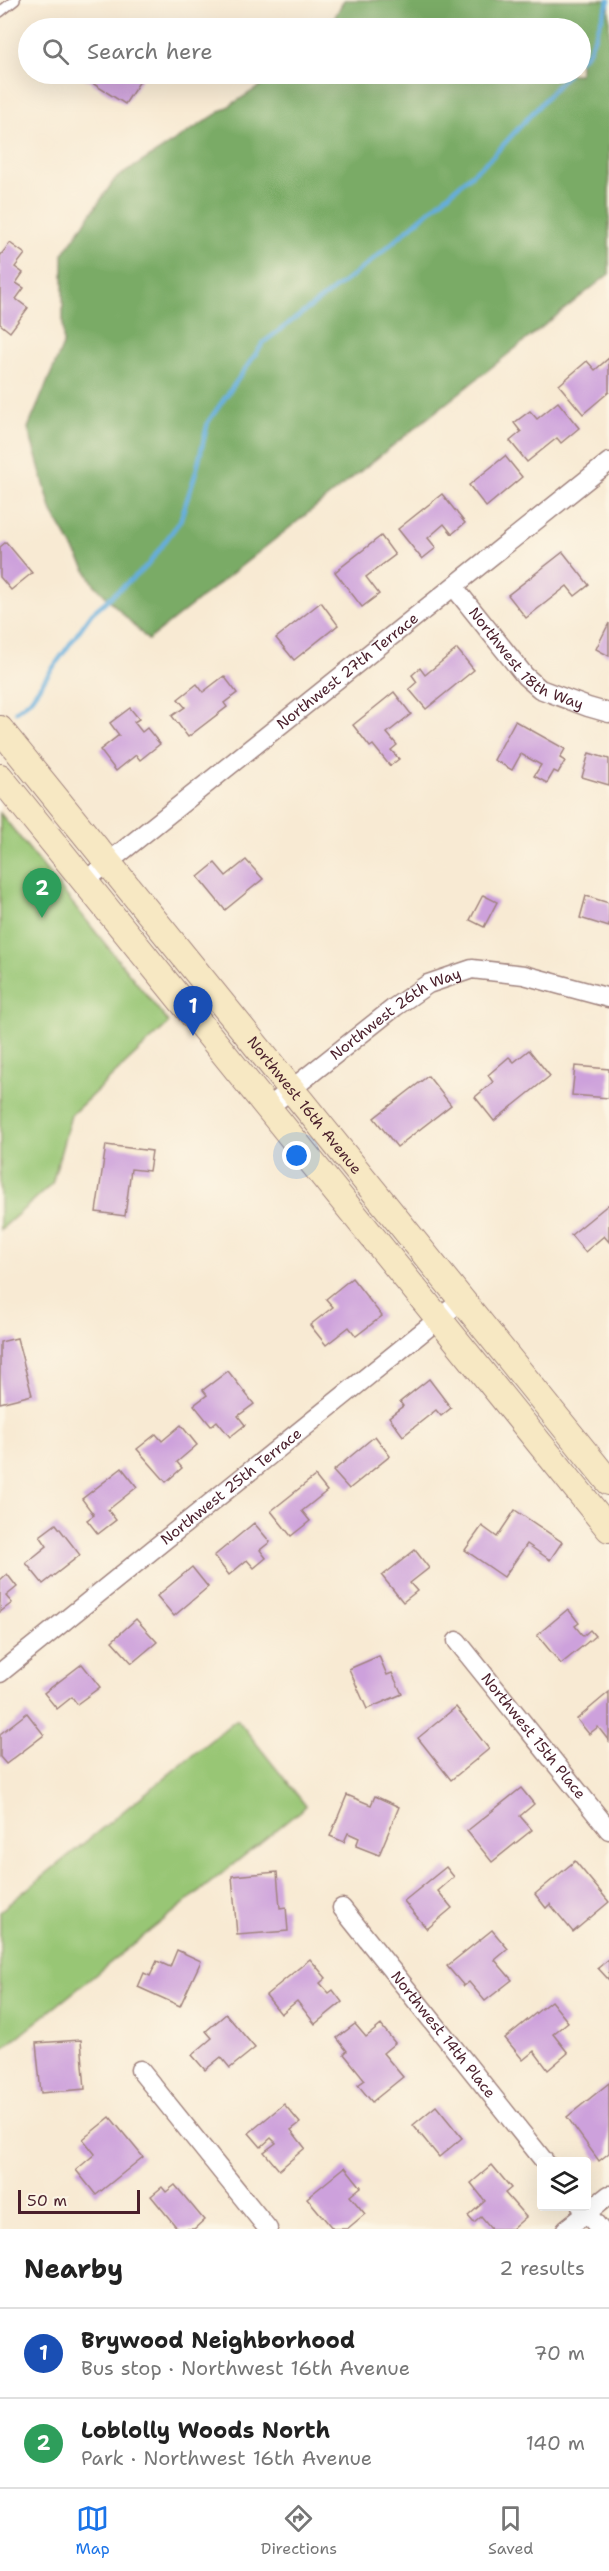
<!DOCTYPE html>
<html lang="en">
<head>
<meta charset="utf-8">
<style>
  body { margin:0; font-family:"Shantell Sans",sans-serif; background:#f6f6f6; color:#222 }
  .controls { position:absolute; right:18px; bottom:18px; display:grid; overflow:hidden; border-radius:6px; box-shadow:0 6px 24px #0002 }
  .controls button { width:54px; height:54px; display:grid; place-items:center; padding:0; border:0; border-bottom:2px solid #e0e0e0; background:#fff; color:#222; font:30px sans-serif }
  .scale { position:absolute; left:18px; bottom:15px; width:122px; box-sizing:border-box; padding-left:6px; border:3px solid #4a1f2b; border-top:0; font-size:16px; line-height:21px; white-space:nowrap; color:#4a1f2b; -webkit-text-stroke:4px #fcf5e5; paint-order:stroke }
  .you { position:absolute; left:297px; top:1156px; width:21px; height:21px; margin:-15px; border:4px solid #fff; border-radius:50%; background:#1a73e8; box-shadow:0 0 0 9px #1a73e833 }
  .badge { display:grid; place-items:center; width:39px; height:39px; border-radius:50%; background:#1a73e8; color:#fff; font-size:20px; font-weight:700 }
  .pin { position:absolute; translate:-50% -50px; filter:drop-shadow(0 2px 3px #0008) }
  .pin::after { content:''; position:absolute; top:32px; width:21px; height:18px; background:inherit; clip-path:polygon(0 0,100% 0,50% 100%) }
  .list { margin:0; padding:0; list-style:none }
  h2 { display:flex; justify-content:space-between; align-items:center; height:78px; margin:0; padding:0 24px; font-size:26px }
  h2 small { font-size:20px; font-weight:400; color:#767676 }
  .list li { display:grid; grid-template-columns:39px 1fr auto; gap:18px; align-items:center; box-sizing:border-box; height:90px; padding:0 24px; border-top:2px solid #e0e0e0 }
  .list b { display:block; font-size:22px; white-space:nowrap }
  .list p { margin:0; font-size:20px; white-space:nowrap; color:#767676 }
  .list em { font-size:20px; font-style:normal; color:#767676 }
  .icon { flex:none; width:33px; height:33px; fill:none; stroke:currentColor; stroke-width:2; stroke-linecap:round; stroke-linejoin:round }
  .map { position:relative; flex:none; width:609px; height:2229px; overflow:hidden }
  .search { position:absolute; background:#fff; box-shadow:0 6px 24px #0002; left:18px; right:18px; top:18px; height:66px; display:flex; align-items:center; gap:15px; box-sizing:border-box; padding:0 21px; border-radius:33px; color:#767676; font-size:22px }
  .sheet { height:258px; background:#fff }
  nav { display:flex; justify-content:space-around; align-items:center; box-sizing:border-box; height:84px; border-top:2px solid #e0e0e0; background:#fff; font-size:16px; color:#767676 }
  nav a { display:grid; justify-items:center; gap:3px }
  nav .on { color:#1a73e8 }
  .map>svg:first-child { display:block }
  .green { fill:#98c675; stroke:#717250; stroke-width:1.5 }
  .forest { fill:#7aab66; stroke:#626548; stroke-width:1.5 }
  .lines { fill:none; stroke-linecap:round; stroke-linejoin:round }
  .stream { stroke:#65aedd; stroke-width:4.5 }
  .building { fill:#cda1dc }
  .service-casing { stroke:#a1847f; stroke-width:12 }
  .minor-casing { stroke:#a1847f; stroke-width:21 }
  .secondary-casing { stroke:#a1847f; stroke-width:28 }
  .service { stroke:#fff; stroke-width:9 }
  .minor { stroke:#fff; stroke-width:18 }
  .secondary { stroke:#f7e8c3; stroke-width:26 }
  .labels { text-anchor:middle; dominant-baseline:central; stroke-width:5; stroke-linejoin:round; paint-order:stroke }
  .street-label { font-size:15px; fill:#4a1f2b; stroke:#fcf5e5 }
</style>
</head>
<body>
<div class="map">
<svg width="609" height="2229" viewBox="0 0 609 2229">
  <rect width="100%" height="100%" fill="#fcf5e5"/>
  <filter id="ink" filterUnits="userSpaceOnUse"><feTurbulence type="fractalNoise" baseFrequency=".0167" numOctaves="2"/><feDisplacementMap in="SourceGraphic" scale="12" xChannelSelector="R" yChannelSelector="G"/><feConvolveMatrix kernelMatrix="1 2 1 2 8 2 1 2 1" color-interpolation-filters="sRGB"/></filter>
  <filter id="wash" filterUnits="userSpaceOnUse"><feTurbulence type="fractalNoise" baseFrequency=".008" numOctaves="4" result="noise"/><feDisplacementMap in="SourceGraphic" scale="24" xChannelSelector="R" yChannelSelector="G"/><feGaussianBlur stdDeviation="1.35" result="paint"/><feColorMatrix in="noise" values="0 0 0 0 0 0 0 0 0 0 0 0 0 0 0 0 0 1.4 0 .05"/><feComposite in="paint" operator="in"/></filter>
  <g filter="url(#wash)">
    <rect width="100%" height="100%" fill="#f8ead3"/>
    <g class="green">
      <path d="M0,813L169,1023L71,1115L52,1184L0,1230Z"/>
      <path d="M237,1719L306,1806L0,2051V1911Z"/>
    </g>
    <path class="forest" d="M344,0H609V274L148,640L94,584L52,512L28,428L63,345V254L115,179L279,74H580V28H329Z"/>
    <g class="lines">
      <g class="stream">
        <path d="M580,60L589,51L609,0"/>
        <path d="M16,711L30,700L92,613L147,566L180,521L196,472L208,422L264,342L369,263L493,156L568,74"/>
      </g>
    </g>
    <g id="blocks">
      <g class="building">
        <path d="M78,74H135L142,78L125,104Z"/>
        <path d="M10,243L25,254L15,267L23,273L16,283L24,288L16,299L28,308L10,332L0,324V256Z"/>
        <path d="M609,358V392L583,414L559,385L587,361L595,370Z"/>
        <path d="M558,402L579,428L561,443L557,438L527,462L510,441L521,432L514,423L530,411L537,419Z"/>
        <path d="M505,456L522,477L486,507L469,485Z"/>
        <path d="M442,494L465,523L452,534L444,524L428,538L436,548L422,559L398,529Z"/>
        <path d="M381,536L395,555L366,577L379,594L362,607L335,572Z"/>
        <path d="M6,542L32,573L11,590L0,577V547Z"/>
        <path d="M563,552L589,585L575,596L567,586L526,618L508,595Z"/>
        <path d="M321,602L338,625L294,660L276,638Z"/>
        <path d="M609,623V656L596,649Z"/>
        <path d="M457,649L474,670L426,709L409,689L417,682L412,675L420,668L425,675Z"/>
        <path d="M224,676L237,693L224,703L227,707L188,737L172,716L185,707L178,699L197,684L203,692Z"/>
        <path d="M394,692L411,714L387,733L397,745L391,750L399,759L390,766L373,745L370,747L353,725Z"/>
        <path d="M130,708L139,719L134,722L142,732L147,728L160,744L140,760L136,755L116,771L100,750L119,735L110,723Z"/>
        <path d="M515,721L565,749L560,758L565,761L558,773L554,771L547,783L534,776L541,765L521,754L512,770L494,760Z"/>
        <path d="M589,753L609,759V785L582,777Z"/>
        <path d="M246,860L263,879L225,910L198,877L215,863L226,876Z"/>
        <path d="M483,895L497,902L484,927L470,920Z"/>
        <path d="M586,896L609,903V927L580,918Z"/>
        <path d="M529,1050L550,1076L494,1121L475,1097L493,1082L488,1075L509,1057L514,1062Z"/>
        <path d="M575,1066L609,1069V1098L572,1095Z"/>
        <path d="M428,1076L451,1105L397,1147L374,1118Z"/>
        <path d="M106,1145L152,1151L149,1171L131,1169L125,1216L96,1212Z"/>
        <path d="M609,1204V1242L604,1236L585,1252L571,1235Z"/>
        <path d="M352,1278L382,1316L356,1336L349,1327L326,1345L310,1325L333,1307L326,1299Z"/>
        <path d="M17,1338L32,1395L0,1403V1342Z"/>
        <path d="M228,1371L254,1404L238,1416L245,1425L230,1437L217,1421L211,1426L194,1405L207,1395L203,1390Z"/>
        <path d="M429,1379L451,1408L441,1416L436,1410L403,1436L389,1417L403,1406L400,1402Z"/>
        <path d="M181,1425L197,1445L177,1462L182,1468L166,1482L137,1449L156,1434L162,1441Z"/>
        <path d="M375,1436L390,1456L349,1489L333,1471Z"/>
        <path d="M122,1468L137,1487L108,1510L116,1520L98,1534L87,1520L94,1515L82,1499Z"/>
        <path d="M315,1476L327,1491L302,1511L310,1521L291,1536L271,1511Z"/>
        <path d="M515,1510L562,1542L550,1560L527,1544L504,1577L465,1550L482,1526L497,1537Z"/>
        <path d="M254,1523L270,1542L260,1550L266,1558L254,1568L247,1560L229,1575L214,1556Z"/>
        <path d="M56,1524L80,1555L43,1584L26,1563L47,1546L40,1536Z"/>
        <path d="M415,1550L429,1568L410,1583L417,1591L403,1602L382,1576Z"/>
        <path d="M192,1567L208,1587L174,1616L157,1596Z"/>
        <path d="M7,1574L17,1587L6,1596L12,1603L0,1612V1580Z"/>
        <path d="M568,1609L579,1623L575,1626L583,1636L590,1630L595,1636L561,1664L537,1635Z"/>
        <path d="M136,1619L157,1642L132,1663L112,1641Z"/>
        <path d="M379,1656L387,1675L392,1673L402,1694L367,1709L349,1669Z"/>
        <path d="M82,1664L100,1687L77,1704L72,1697L57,1709L44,1693Z"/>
        <path d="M609,1692V1741L598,1727L589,1734L577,1719Z"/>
        <path d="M456,1707L489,1749L451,1780L418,1738Z"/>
        <path d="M27,1713L44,1735L6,1764L0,1757V1734Z"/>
        <path d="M521,1788L534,1804L520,1816L532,1830L492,1862L467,1831Z"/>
        <path d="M347,1795L371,1805L375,1796L399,1807L379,1855L356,1846L359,1838L348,1833L344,1842L330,1836Z"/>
        <path d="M575,1861L609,1902L573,1932L550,1904L546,1908L535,1894Z"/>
        <path d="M446,1867L454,1877L438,1891L452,1908L427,1929L404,1901Z"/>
        <path d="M277,1872L280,1908L286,1907L288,1931L237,1935L232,1876Z"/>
        <path d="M492,1930L508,1949L495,1960L512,1980L485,2001L469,1982L464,1986L447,1966Z"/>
        <path d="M177,1950L201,1961L180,2006L138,1987L144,1973L150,1976L157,1961L170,1967Z"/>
        <path d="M310,1959L326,1978L320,1983L329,1993L333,1990L342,2002L315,2024L297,2001L281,2014L266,1995Z"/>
        <path d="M609,1959V1980L598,1968Z"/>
        <path d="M551,2001L568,2022L553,2034L568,2053L548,2070L534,2051L523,2060L505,2038Z"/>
        <path d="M226,2014L255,2048L230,2068L221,2057L205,2070L192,2055L212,2038L206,2031Z"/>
        <path d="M355,2024L366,2037L381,2025L395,2043L383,2053L403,2077L372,2102L358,2085L365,2080L344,2054L347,2051L337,2038Z"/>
        <path d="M81,2040L85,2089L41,2093L36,2043Z"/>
        <path d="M609,2083V2153L599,2161L567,2117Z"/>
        <path d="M284,2104L300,2123L291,2130L305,2148L279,2170L264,2152L276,2143L271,2138L261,2147L249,2133Z"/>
        <path d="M436,2106L462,2138L439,2157L413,2125Z"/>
        <path d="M110,2117L143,2157L96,2195L76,2170L95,2154L83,2139Z"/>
        <path d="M492,2165L511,2188L505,2193L526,2217L512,2229H491L481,2217L474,2223L468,2216L485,2201L471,2183Z"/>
        <path d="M345,2167L361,2187L350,2196L365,2214L347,2229H333L307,2198Z"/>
        <path d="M175,2185L204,2220L194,2229H178L151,2196L162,2187L166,2192Z"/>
      </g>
    </g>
  </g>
  <g filter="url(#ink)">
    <use href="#blocks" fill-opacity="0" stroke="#a1847f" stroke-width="1.5"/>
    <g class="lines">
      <g class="service-casing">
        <path id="service" d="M0,12L15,0"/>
      </g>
      <g class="minor-casing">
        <g id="minor">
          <path id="s1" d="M454,587L525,676L540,689L588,707L609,713"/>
          <path id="s2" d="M85,881L609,462"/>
          <path id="s3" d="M269,1107L395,1007L428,984L472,969L524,975L609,998"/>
          <path id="s4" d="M457,1641L609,1830"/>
          <path id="s5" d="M0,1673L462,1300"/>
          <path id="s6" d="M342,1908L545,2162"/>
          <path d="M140,2070L268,2229"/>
          <path d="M581,2206L600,2229"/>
          <path d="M566,2229L609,2195"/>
        </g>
      </g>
      <g class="secondary-casing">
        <g id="secondary">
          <path id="s7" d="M0,729L609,1482"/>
          <path d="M0,777L609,1529"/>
        </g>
      </g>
      <use href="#service" class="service"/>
      <use href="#minor" class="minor"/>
      <use href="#secondary" class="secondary"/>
    </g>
  </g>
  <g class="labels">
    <g class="street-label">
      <text stroke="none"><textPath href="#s1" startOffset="104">Northwest 18th Way</textPath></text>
      <text stroke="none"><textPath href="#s2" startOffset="336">Northwest 27th Terrace</textPath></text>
      <text stroke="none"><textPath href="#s3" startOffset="158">Northwest 26th Way</textPath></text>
      <text stroke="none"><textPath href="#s7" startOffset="484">Northwest 16th Avenue</textPath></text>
      <text stroke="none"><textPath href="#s5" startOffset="297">Northwest 25th Terrace</textPath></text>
      <text stroke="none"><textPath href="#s4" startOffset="122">Northwest 15th Place</textPath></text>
      <text stroke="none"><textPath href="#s6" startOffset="162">Northwest 14th Place</textPath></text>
    </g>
  </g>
</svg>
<div class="controls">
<button><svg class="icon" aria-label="layers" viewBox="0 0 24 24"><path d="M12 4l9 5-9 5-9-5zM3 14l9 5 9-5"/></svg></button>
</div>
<div class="scale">50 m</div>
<div class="you"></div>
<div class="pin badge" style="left:193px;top:1036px;background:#1a4fb4">1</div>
<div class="pin badge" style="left:42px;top:918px;background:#2e9e5b">2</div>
<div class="search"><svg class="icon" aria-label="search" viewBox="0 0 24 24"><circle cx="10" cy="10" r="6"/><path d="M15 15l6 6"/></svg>Search here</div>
</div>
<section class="sheet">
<h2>Nearby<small>2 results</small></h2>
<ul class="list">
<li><span class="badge" style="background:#1a4fb4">1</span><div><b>Brywood Neighborhood</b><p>Bus stop · Northwest 16th Avenue</p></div><em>70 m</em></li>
<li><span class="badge" style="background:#2e9e5b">2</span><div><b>Loblolly Woods North</b><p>Park · Northwest 16th Avenue</p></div><em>140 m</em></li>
</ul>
</section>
<nav>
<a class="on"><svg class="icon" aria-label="map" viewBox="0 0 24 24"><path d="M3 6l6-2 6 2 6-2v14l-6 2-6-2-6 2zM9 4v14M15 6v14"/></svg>Map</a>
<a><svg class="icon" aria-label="directions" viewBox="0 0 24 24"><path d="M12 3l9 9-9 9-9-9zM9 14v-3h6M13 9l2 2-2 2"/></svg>Directions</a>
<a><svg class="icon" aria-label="saved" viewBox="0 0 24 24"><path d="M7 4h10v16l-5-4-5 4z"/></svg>Saved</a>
</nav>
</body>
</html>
